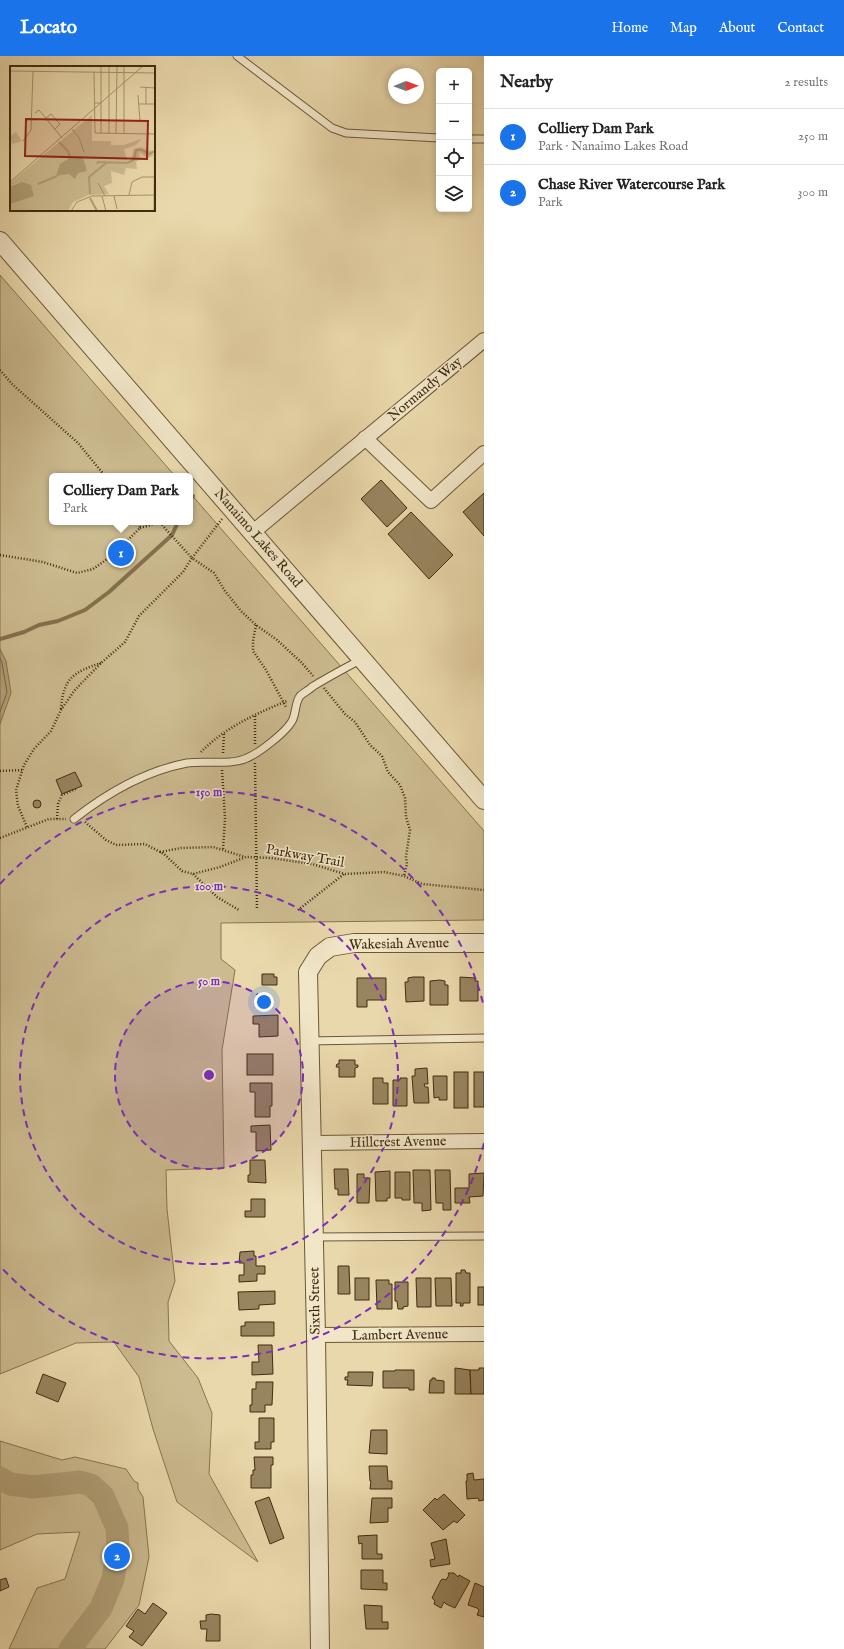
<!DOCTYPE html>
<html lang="en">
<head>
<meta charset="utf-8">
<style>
  body { margin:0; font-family:"IM FELL English",serif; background:#f6f6f6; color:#222 }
  .controls { position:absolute; right:12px; top:12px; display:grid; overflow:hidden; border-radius:6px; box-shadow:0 2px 6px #0003 }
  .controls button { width:36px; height:36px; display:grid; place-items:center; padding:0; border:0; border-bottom:1px solid #e0e0e0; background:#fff; color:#222; font:20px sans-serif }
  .compass { position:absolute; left:388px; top:12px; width:36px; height:36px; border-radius:50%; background:#fff; box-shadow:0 2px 6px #0003; rotate:89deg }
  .you { position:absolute; left:264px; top:946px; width:14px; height:14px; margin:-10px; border:3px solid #fff; border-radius:50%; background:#1a73e8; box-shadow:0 0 0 6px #1a73e833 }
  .badge { display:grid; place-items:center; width:26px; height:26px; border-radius:50%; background:#1a73e8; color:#fff; font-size:13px; font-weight:700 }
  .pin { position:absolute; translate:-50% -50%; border:2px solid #fff; box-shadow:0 1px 4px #0006 }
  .popup { position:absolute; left:49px; top:417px; width:144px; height:52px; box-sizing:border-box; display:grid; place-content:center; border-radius:6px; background:#fff; filter:drop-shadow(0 1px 3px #0005); font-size:13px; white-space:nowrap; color:#767676 }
  .popup b { font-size:15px; color:#222 }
  .popup::after { content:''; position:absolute; left:50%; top:100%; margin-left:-8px; border:8px solid transparent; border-top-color:#fff }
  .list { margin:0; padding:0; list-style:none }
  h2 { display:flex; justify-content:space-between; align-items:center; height:52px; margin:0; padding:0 16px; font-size:17px }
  h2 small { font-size:13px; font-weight:400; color:#767676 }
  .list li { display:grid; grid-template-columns:26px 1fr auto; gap:12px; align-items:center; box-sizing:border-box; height:56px; padding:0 16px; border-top:1px solid #e0e0e0 }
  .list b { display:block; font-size:15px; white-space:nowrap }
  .list p { margin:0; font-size:13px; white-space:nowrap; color:#767676 }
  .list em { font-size:13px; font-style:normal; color:#767676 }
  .icon { flex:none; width:22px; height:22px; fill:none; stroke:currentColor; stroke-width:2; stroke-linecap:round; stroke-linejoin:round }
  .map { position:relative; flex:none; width:484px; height:1593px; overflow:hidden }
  header { display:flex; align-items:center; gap:24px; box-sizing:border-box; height:56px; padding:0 20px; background:#1a73e8; color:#fff }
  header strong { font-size:19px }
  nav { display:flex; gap:22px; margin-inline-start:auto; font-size:14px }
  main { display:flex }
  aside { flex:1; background:#fff }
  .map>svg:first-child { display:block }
  .green { fill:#ccbb90; stroke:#867450 }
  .water { fill:#b09e76; stroke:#84704d }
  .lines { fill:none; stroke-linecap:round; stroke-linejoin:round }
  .shore { stroke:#786542; stroke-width:1 }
  .stream { stroke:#84704d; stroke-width:4 }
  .river { stroke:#b09e76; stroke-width:23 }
  .building { fill:#988560; stroke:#412c0f }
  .service-casing { stroke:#6b5736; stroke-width:9 }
  .minor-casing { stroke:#6b5736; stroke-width:16 }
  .tertiary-casing { stroke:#6b5736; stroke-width:20 }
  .path { stroke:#412c0f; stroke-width:2.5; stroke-dasharray:1 2; stroke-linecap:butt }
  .service { stroke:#f1e6c8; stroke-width:7 }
  .minor { stroke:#f1e6c8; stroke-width:14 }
  .tertiary { stroke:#f1e6c8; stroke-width:18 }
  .ring { fill:none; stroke:#7b2cbf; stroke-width:2; stroke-dasharray:7 5 }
  .labels { text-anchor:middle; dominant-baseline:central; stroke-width:3; stroke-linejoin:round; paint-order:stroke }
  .street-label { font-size:14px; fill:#412c0f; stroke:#f1e6c8 }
  .inset-river { fill:none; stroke:#b09e76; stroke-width:2 }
  .inset-road { fill:none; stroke:#a6936d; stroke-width:1 }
  .view { fill:#8f2418; fill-opacity:0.15; stroke:#8f2418; stroke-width:2 }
  .inset-edge { fill:none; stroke:#412c0f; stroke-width:2 }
  .centre { fill:#7b2cbf; stroke:#f1e6c8; stroke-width:2 }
  .ring-label { font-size:12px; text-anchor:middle; font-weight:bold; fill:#7b2cbf; stroke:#f1e6c8; stroke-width:3; stroke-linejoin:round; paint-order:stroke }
</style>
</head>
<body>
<header>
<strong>Locato</strong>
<nav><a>Home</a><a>Map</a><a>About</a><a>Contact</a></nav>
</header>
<main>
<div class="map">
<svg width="484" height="1593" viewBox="0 0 484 1593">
  <rect width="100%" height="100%" fill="#e9d8ab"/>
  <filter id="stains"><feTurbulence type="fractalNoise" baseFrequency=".005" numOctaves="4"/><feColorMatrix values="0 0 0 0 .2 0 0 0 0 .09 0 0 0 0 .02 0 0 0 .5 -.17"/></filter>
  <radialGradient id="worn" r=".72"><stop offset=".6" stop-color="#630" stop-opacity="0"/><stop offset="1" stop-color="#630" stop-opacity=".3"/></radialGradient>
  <g class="green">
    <path d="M0,219L175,420H52V466H190V437L484,775V864L221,867V903L235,914L222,994L224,1112L166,1114L167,1153L175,1225L168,1246L169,1285L198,1322L212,1357L209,1418L258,1506L177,1446L153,1373L139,1321L114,1286L76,1287L0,1318Z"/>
    <path d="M0,1385L62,1404L75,1401L126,1413L134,1425L138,1427V1433L143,1441L149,1501L139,1549L105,1593H9L37,1532L65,1523L80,1476L37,1478L0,1494Z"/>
  </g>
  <path class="water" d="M0,593L6,605L11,637L0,668Z"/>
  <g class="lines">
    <path class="shore" d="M0,602L2,607L7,636L0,656"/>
    <g class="stream">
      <path d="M190,444L193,440"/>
      <path d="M0,583L24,576L39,569L58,565L85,554L109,536L172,479L178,466"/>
    </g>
    <path class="river" d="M0,1422L10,1428L33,1431L80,1426L91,1429L103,1440L117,1472L118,1491L113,1523L101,1552L70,1593"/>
  </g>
  <g class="building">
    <path d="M381,424L407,452L387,471L361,443Z"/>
    <path d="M484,437V480L463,456Z"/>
    <path d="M411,456L453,499L429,523L388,478Z"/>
    <path d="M75,716L82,730L62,738L56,724Z"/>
    <circle cx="37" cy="748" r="4"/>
    <path d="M262,918H274V921H277V929H262Z"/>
    <path d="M413,921H424V945L406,946L405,926H408V922Z"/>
    <path d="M460,921L475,922V925H478V945H460Z"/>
    <path d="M357,922H386V944H367V951H357Z"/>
    <path d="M440,924L445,925V929H448V949H430V925Z"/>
    <path d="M278,959V980L259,981V968H253V960Z"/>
    <rect x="247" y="998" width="26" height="21"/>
    <path d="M339,1004H355V1009H358V1011L355,1012V1021H339V1011H336L337,1008H339Z"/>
    <path d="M427,1012L428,1028H424L425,1031H428L429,1047H414L412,1020H415V1013Z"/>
    <rect x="454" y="1016" width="14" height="36"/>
    <rect x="474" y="1016" width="10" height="35"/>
    <path d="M433,1020H447V1044H439V1041L434,1042Z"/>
    <path d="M373,1022H383V1027H388V1048H373Z"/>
    <path d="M400,1022H407V1050H393V1024H400Z"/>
    <path d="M250,1027H272V1050H270V1061H255V1036H250Z"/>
    <path d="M270,1069L271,1094L256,1095V1076H251V1070Z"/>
    <path d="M250,1104H265L266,1127L248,1126V1119H250Z"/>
    <path d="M334,1113H348L349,1139H338V1133H335Z"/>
    <path d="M413,1114H430L431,1154L422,1155V1147H414Z"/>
    <path d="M435,1114H450L451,1154H443V1147H436Z"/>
    <path d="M390,1115V1142H387V1145H376L375,1116Z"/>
    <path d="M395,1116H410V1144H402V1142H395Z"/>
    <path d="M484,1117L483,1140L469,1141L470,1147H455V1132H469V1118Z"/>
    <path d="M357,1118H364V1122H370L369,1147H357Z"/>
    <path d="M251,1143H265V1161H245V1155H251Z"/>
    <path d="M254,1195V1200H256V1210H265V1218H257V1225L239,1226V1219H244V1207H239L240,1196Z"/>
    <path d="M338,1210H349L350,1238H338Z"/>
    <path d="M461,1214H465L466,1217H470V1247H463V1250H460L461,1247H456V1217H461Z"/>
    <rect x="355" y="1222" width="14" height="22"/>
    <path d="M416,1222H431V1251H417Z"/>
    <path d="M435,1222H451L452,1250H436Z"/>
    <path d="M376,1224H389V1228H392V1253H377Z"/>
    <path d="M395,1226H408V1250L403,1251V1253H398L397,1245H395Z"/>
    <rect x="478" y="1231" width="6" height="18"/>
    <path d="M275,1235V1248L259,1249V1253L239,1254L238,1236Z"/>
    <path d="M245,1266H274V1280H241V1270H245Z"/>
    <path d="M258,1289H272L273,1318L252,1319V1306H259Z"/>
    <path d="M455,1312L470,1314L471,1338H455Z"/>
    <path d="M479,1312H484V1338H471L470,1314H479Z"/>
    <path d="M395,1314H414V1334H409V1332H383V1315H395Z"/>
    <path d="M348,1316H373L372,1330L347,1329L348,1324H345V1321H348Z"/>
    <path d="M43,1318L66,1327L58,1346L36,1337Z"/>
    <path d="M432,1322H435L436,1324L444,1325V1337H429L430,1324H432Z"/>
    <path d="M256,1326H273L272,1349H265V1356H250V1349H252V1333H256Z"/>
    <path d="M259,1362H274V1386H271V1393H255V1386H259Z"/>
    <path d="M371,1374H387V1398L369,1397Z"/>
    <path d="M254,1401H273V1409H271V1432H251V1419H253V1414H255Z"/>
    <path d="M369,1410H387L388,1425H392V1433H370L371,1425H370Z"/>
    <path d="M473,1417L474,1424L484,1423V1444L479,1445L478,1442L467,1443L466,1425H467V1418Z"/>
    <path d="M444,1438L465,1459L457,1467L454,1465L443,1474L423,1454L435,1442L437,1444Z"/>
    <path d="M269,1441L284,1482L270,1488L255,1446Z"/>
    <path d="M372,1442H392V1452H388V1466L370,1467Z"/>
    <path d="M377,1479V1498H382V1503H362V1487L359,1488L358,1480Z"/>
    <path d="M446,1483L450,1508L431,1511L430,1504L435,1503L431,1487Z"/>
    <path d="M361,1514H383V1527H387V1534L361,1533Z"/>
    <path d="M448,1517H454L458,1521L459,1519L470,1525L455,1552L446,1548L444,1546L441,1552L434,1548L435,1545L432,1542L441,1524L443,1523L446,1524L449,1519Z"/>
    <path d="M6,1522L9,1531L0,1535V1524Z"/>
    <path d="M475,1527L484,1531V1561L477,1559L479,1554L477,1552L468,1549Z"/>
    <path d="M153,1547L167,1557L142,1590L129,1581L134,1575L126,1570L138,1553L145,1558Z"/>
    <path d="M364,1549L382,1550V1566H388V1573H366Z"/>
    <path d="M211,1558L220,1559V1585H206L207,1573H201L200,1565H206V1559Z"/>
  </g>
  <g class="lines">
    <g class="service-casing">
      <g id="service">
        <path d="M237,0L332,72L346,77L439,82"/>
        <path d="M469,83H484"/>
        <path d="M74,763C107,737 145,715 187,707C206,704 230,710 247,702C259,697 288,675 293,663C296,656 295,647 300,640C303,637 309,634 312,631C328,621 345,612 362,603"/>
        <path d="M309,985L484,982"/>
        <path d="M314,1181L484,1180"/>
      </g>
    </g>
    <g class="minor-casing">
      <g id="minor">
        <path d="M365,382L431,445L484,397"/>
        <path d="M253,476L484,284"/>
        <path d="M313,1087L484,1085"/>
        <path d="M316,1279L484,1278"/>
      </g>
    </g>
    <g class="tertiary-casing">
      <g id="tertiary">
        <path d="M0,185L484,744"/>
        <path d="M320,1593L316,1279L308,916L318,900L330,891L354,887H484"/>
      </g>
    </g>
    <g class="path">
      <path d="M0,314L13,329L78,387L105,420"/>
      <path d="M222,463L192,502L214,517L225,535L241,555L256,569L277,584L302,607L313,620"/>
      <path d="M140,472L157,467"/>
      <path d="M0,499L43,506L77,517L93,513L113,499L140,472L139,466"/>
      <path d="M256,569L253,585V595L266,614L286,651"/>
      <path d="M324,632L345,658L355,666L370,689L382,700L388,716L400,729L405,742L406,761L410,774L406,801L407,808L404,820"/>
      <path d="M61,653C63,622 74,616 101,607"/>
      <path d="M255,660V688"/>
      <path d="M201,696C224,672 257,657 287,645"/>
      <path d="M223,697L224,678"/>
      <path d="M255,707L257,854"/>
      <path d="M222,714L225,762L223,794"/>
      <path d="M0,715L22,714"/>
      <path d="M57,763L58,748L62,739L76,733V732"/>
      <path d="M85,766L106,784L116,789L145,788L164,798L182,815L193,818L220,811L246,801L271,802L312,808L345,818L384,816L404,820L422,828L484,834"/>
      <path d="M27,771L18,750L16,734L24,709L34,693L51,675L61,654L74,635L101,607L125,586L139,560L183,516L192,502L162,469L157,466"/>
      <path d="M0,782L49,763H66"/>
      <path d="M160,796L181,792L213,791L245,801"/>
      <path d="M193,818L217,841L239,854"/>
      <path d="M298,854L344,818"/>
    </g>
    <use href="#service" class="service"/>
    <use href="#minor" class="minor"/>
    <use href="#tertiary" class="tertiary"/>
  </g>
  <circle cx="209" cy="1019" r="94" fill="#7b2cbf" fill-opacity=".12"/>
  <g class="ring">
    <circle cx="209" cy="1019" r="94"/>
    <circle cx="209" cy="1019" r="189"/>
    <path d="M484 1087A283 283 0 0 1 0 1210M0 828A283 283 0 0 1 484 951"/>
  </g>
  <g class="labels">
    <g class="street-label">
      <text transform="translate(425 333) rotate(-40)">Normandy Way</text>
      <text transform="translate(258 482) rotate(49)">Nanaimo Lakes Road</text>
      <text transform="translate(305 800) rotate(10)">Parkway Trail</text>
      <text transform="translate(399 888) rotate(-1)">Wakesiah Avenue</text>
      <text transform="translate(398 1086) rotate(-1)">Hillcrest Avenue</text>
      <text transform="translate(315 1245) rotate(-91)">Sixth Street</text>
      <text transform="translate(400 1279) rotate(-1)">Lambert Avenue</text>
    </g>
  </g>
  <g transform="translate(10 10)">
    <rect width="145" height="145" fill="#e9d8ab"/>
    <path d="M82,49V75H101V79H114L131,73L126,79L114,83L117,94H121L124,83L130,81L142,85L143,90L138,92L129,86L130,93L126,96L127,103L116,102L114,109L101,105L102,117L94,120L99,128L79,129L63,136L58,145H0V117ZM6,66L12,75L2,78L0,70Z" fill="#ccbb90"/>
    <path d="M61,91L73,92L77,105L68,107L65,113L59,108L46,110L50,98ZM12,116L21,119L24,130L0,138V121Z" fill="#b09e76"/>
    <path class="inset-river" d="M49,76L58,85L60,92M87,98L88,96L117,97L124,94L126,84H132L139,88L145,85M28,118L47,110M80,128L79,111L96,97M80,132L87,145"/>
    <path class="inset-road" d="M0,5L145,7M84,6L85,67L145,68M130,21L145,22M128,29L130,55M84,37H91V68M91,37V0M129,38H145M136,38V22M25,47L29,44L52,72M36,52L41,48L50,58L45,63M62,63L69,72L74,86M99,68V0M106,68L107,0M114,68V0M13,75L21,64L23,5M0,116L133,0M88,117L95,130M119,129L122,116L132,111H145M92,130L96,145M104,130L107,143M61,145L67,136L82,130L144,129M144,145L145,7"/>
    <path class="view" d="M16,53L138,55L137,93L15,90Z"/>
    <rect width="145" height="145" class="inset-edge"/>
  </g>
  <circle cx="209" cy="1019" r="6" class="centre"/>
  <g class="ring-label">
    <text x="209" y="740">150 m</text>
    <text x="209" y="834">100 m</text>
    <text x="209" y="929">50 m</text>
  </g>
  <rect width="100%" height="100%" filter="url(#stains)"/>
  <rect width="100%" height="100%" fill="url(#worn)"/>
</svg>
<div class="controls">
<button>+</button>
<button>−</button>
<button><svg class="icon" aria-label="locate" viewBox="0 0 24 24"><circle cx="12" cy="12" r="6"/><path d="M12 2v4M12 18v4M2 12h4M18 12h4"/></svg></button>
<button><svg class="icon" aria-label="layers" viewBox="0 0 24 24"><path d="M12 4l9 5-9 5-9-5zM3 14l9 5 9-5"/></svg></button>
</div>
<svg class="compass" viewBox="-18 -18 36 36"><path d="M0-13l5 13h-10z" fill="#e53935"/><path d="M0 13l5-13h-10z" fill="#767676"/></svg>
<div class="you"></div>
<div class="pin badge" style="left:121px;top:497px">1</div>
<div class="popup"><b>Colliery Dam Park</b>Park</div>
<div class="pin badge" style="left:117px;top:1500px">2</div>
</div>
<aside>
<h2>Nearby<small>2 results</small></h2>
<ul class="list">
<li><span class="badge">1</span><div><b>Colliery Dam Park</b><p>Park · Nanaimo Lakes Road</p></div><em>250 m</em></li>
<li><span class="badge">2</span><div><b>Chase River Watercourse Park</b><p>Park</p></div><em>300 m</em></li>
</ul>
</aside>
</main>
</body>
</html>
